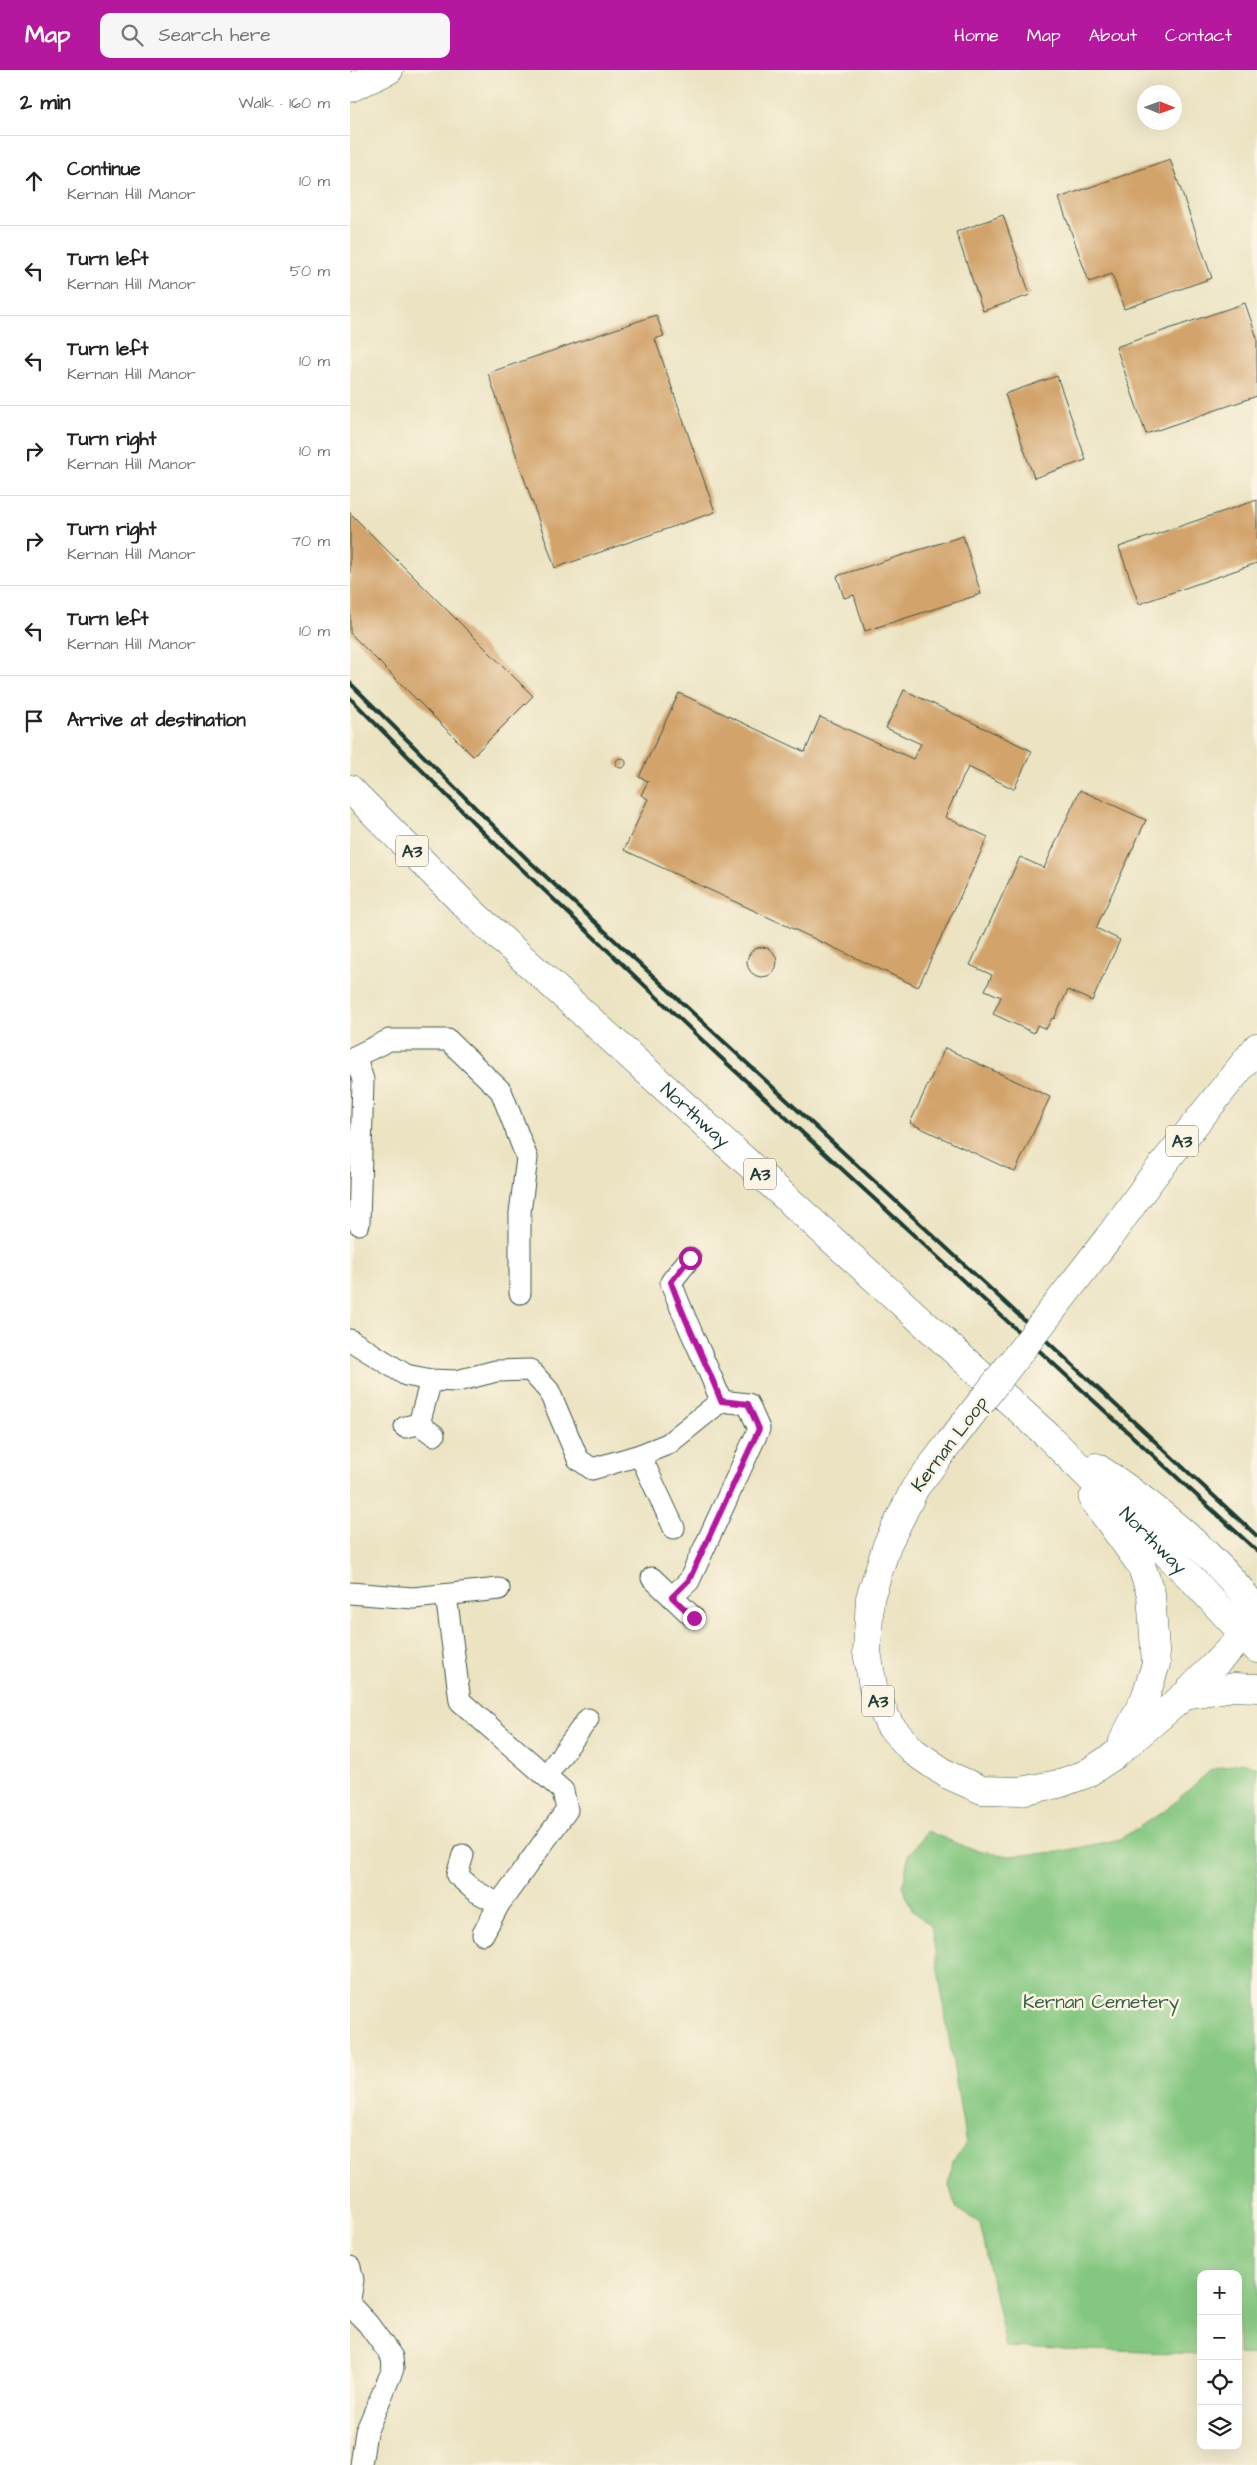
<!DOCTYPE html>
<html lang="en">
<head>
<meta charset="utf-8">
<style>
  body { margin:0; font-family:"Architects Daughter",sans-serif; background:#f6f6f6; color:#222 }
  .controls { position:absolute; right:15px; bottom:15px; display:grid; overflow:hidden; border-radius:10px; box-shadow:0 5px 20px #0002 }
  .controls button { width:45px; height:45px; display:grid; place-items:center; padding:0; border:0; border-bottom:1px solid #e0e0e0; background:#fff; color:#222; font:25px sans-serif }
  .compass { position:absolute; left:787px; top:15px; width:45px; height:45px; border-radius:50%; background:#fff; box-shadow:0 5px 20px #0002; rotate:91deg }
  .stop { position:absolute; width:15px; height:15px; margin:-11px; border:4px solid #b5179e; border-radius:50%; background:#fff }
  .stop.end { background:#b5179e; border-color:#fff; box-shadow:0 1px 5px #0008 }
  .list { margin:0; padding:0; list-style:none }
  h2 { display:flex; justify-content:space-between; align-items:center; height:65px; margin:0; padding:0 20px; font-size:21px }
  h2 small { font-size:16px; font-weight:400; color:#767676 }
  .list li { display:grid; grid-template-columns:32px 1fr auto; gap:15px; align-items:center; box-sizing:border-box; height:90px; padding:0 20px; border-top:1px solid #e0e0e0 }
  .list b { display:block; font-size:19px; white-space:nowrap }
  .list p { margin:0; font-size:16px; white-space:nowrap; color:#767676 }
  .list em { font-size:16px; font-style:normal; color:#767676 }
  .icon { flex:none; width:28px; height:28px; fill:none; stroke:currentColor; stroke-width:2; stroke-linecap:round; stroke-linejoin:round }
  .map { position:relative; flex:none; width:907px; height:2395px; overflow:hidden }
  header { display:flex; align-items:center; gap:30px; box-sizing:border-box; height:70px; padding:0 25px; background:#b5179e; color:#fff }
  header strong { font-size:24px }
  nav { display:flex; gap:28px; margin-inline-start:auto; font-size:18px }
  .search { width:350px; height:45px; background:#f6f6f6; display:flex; align-items:center; gap:12px; box-sizing:border-box; padding:0 18px; border-radius:10px; color:#767676; font-size:19px }
  main { display:flex }
  aside { flex:1; background:#fff }
  .map>svg:first-child { display:block }
  .green { fill:#84c780; stroke:#52825a }
  .building { fill:#d2a36b }
  .lines { fill:none; stroke-linecap:round; stroke-linejoin:round }
  .street-casing { stroke:#3e5649; stroke-width:23 }
  .secondary-casing { stroke:#3e5649; stroke-width:29 }
  .highway-casing { stroke:#3e5649; stroke-width:29 }
  .street { stroke:#fff; stroke-width:21 }
  .secondary { stroke:#fff; stroke-width:28 }
  .highway { stroke:#fff; stroke-width:28 }
  .rail { stroke:#1f3d34; stroke-width:4 }
  .highway-bridge-casing { stroke:#3e5649; stroke-width:29; stroke-linecap:butt }
  .highway-bridge { stroke:#fff; stroke-width:28 }
  .route { stroke:#b5179e; stroke-width:6 }
  .labels { text-anchor:middle; dominant-baseline:central; stroke-width:5; stroke-linejoin:round; paint-order:stroke }
  .shield { fill:#fcf5e5; stroke:#617469; stroke-width:1 }
  .shield-label { font-size:18px; font-weight:bold; fill:#1f3d34 }
  .street-label { font-size:19px; fill:#1f3d34; stroke:#fcf5e5 }
  .park-label { font-size:19px; fill:#386047; stroke:#fcf5e5 }
</style>
</head>
<body>
<header>
<strong>Map</strong>
<div class="search"><svg class="icon" aria-label="search" viewBox="0 0 24 24"><circle cx="10" cy="10" r="6"/><path d="M15 15l6 6"/></svg>Search here</div>
<nav><a>Home</a><a>Map</a><a>About</a><a>Contact</a></nav>
</header>
<main>
<aside>
<h2>2 min<small>Walk · 160 m</small></h2>
<ul class="list">
<li><svg class="icon" aria-label="ahead" viewBox="0 0 24 24"><path d="M12 20V5M6 11l6-6 6 6"/></svg><div><b>Continue</b><p>Kernan Hill Manor</p></div><em>10 m</em></li>
<li><svg class="icon" aria-label="left" viewBox="0 0 24 24"><path d="M17 20v-9H6M10 6l-5 5 5 5"/></svg><div><b>Turn left</b><p>Kernan Hill Manor</p></div><em>50 m</em></li>
<li><svg class="icon" aria-label="left" viewBox="0 0 24 24"><path d="M17 20v-9H6M10 6l-5 5 5 5"/></svg><div><b>Turn left</b><p>Kernan Hill Manor</p></div><em>10 m</em></li>
<li><svg class="icon" aria-label="right" viewBox="0 0 24 24"><path d="M7 20v-9h11M14 6l5 5-5 5"/></svg><div><b>Turn right</b><p>Kernan Hill Manor</p></div><em>10 m</em></li>
<li><svg class="icon" aria-label="right" viewBox="0 0 24 24"><path d="M7 20v-9h11M14 6l5 5-5 5"/></svg><div><b>Turn right</b><p>Kernan Hill Manor</p></div><em>70 m</em></li>
<li><svg class="icon" aria-label="left" viewBox="0 0 24 24"><path d="M17 20v-9H6M10 6l-5 5 5 5"/></svg><div><b>Turn left</b><p>Kernan Hill Manor</p></div><em>10 m</em></li>
<li><svg class="icon" aria-label="arrive" viewBox="0 0 24 24"><path d="M6 21V4h12l-3 4 3 4H6"/></svg><div><b>Arrive at destination</b></div></li>
</ul>
</aside>
<div class="map">
<svg width="907" height="2395" viewBox="0 0 907 2395">
  <rect width="100%" height="100%" fill="#fcf5e5"/>
  <filter id="ink" filterUnits="userSpaceOnUse"><feTurbulence type="fractalNoise" baseFrequency=".02" numOctaves="2"/><feDisplacementMap in="SourceGraphic" scale="10" xChannelSelector="R" yChannelSelector="G"/><feConvolveMatrix kernelMatrix="1 2 1 2 8 2 1 2 1" color-interpolation-filters="sRGB"/></filter>
  <filter id="wash" filterUnits="userSpaceOnUse"><feTurbulence type="fractalNoise" baseFrequency=".0096" numOctaves="4" result="noise"/><feDisplacementMap in="SourceGraphic" scale="20" xChannelSelector="R" yChannelSelector="G"/><feGaussianBlur stdDeviation="1.12" result="paint"/><feColorMatrix in="noise" values="0 0 0 0 0 0 0 0 0 0 0 0 0 0 0 0 0 1.4 0 .05"/><feComposite in="paint" operator="in"/></filter>
  <g filter="url(#wash)">
    <rect width="100%" height="100%" fill="#ebe3c1"/>
    <path class="green" d="M892,1692L907,1697V2286L888,2285V2204H851V2284L656,2277L630,2153L607,2139L599,2117L603,2091L616,2074L581,1856L562,1840L553,1817L558,1786L577,1761L618,1778L658,1786L709,1782L770,1769L816,1740L861,1700Z"/>
    <g id="blocks">
      <g class="building">
        <path d="M820,89L862,208L774,239L762,204L739,212L709,128Z"/>
        <path d="M653,145L680,225L633,241L606,162Z"/>
        <path d="M895,233L907,268V326L796,364L766,277Z"/>
        <path d="M306,245L314,266L305,269L365,442L205,498L138,303Z"/>
        <path d="M707,306L736,390L684,408L655,324Z"/>
        <path d="M907,430V493L789,534L769,477Z"/>
        <path d="M0,443L183,626L123,686L0,563Z"/>
        <path d="M613,466L631,524L515,561L504,525L494,528L487,506Z"/>
        <path d="M554,620L682,681L664,719L618,697L595,747L638,767L568,917L274,780L298,729L291,725L298,711L289,707L329,623L455,682L470,647L563,689L571,674L536,658Z"/>
        <circle cx="271" cy="693" r="5"/>
        <path d="M730,720L796,750L746,858L770,870L742,931L718,920L704,949L702,948L696,959L687,955L684,963L643,944L651,927L635,920L642,905L620,895L670,787L694,798Z"/>
        <circle cx="412" cy="892" r="15"/>
        <path d="M595,978L700,1027L665,1102L560,1053Z"/>
      </g>
    </g>
  </g>
  <g filter="url(#ink)">
    <use href="#blocks" fill-opacity="0" stroke="#3e5649" stroke-width="1"/>
    <g class="lines">
      <g class="street-casing">
        <g id="street">
          <path d="M6,988L13,1010L9,1154"/>
          <path d="M0,989L39,970H98L151,1021L177,1088L170,1143V1223"/>
          <path d="M340,1188L321,1212C335,1253 356,1291 371,1331"/>
          <path d="M0,1270L56,1305L81,1310L107,1311L146,1301L180,1300L199,1321L228,1389L242,1399L290,1385L318,1374L371,1331L398,1334L409,1359L339,1511L322,1527"/>
          <path d="M69,1354L81,1310"/>
          <path d="M55,1357L69,1354L84,1365"/>
          <path d="M290,1385L324,1458"/>
          <path d="M302,1508L343,1547"/>
          <path d="M0,1523L63,1528L149,1519"/>
          <path d="M96,1525L110,1631L213,1721L217,1740L149,1834L133,1864"/>
          <path d="M196,1706L238,1649"/>
          <path d="M113,1785L107,1805L125,1821L149,1834"/>
          <path d="M0,2197L3,2210L0,2229"/>
          <path d="M0,2235L18,2254L42,2287L43,2299L16,2362L11,2395"/>
        </g>
      </g>
      <g class="secondary-casing">
        <path id="secondary" d="M0,18L39,0"/>
      </g>
      <g class="highway-casing">
        <g id="highway">
          <path id="s1" d="M0,719L123,843L697,1365L846,1513L907,1579"/>
          <path d="M759,1167L801,1109L907,977"/>
          <path d="M600,1372L565,1418L537,1475L520,1528L517,1582L524,1622L540,1656L564,1682L598,1705L632,1720L670,1721L708,1714L736,1704L765,1685L835,1625L907,1551"/>
          <path d="M746,1397C803,1434 867,1486 907,1541"/>
          <path d="M743,1429L791,1495L801,1524L806,1594L795,1628L773,1671"/>
          <path d="M835,1625L884,1617L907,1618"/>
        </g>
      </g>
      <use href="#street" class="street"/>
      <use href="#secondary" class="secondary"/>
      <use href="#highway" class="highway"/>
      <g class="rail">
        <path d="M0,613L178,790L907,1466"/>
        <path d="M0,628L136,765L369,986L907,1481"/>
      </g>
      <g class="highway-bridge-casing">
        <path id="highway-bridge" d="M600,1372L759,1167"/>
      </g>
      <use href="#highway-bridge" class="highway-bridge"/>
    </g>
  </g>
  <g class="lines" filter="url(#ink)">
    <path class="route" d="M340,1188L321,1212C335,1253 356,1291 371,1331L398,1334L409,1359L339,1510L322,1527L344,1548"/>
  </g>
  <g class="labels">
    <g class="shield">
      <rect x="46" y="765.5" width="32" height="31" rx="4"/>
      <rect x="816" y="1055.5" width="32" height="31" rx="4"/>
      <rect x="394" y="1088.5" width="32" height="31" rx="4"/>
      <rect x="512" y="1615.5" width="32" height="31" rx="4"/>
    </g>
    <g class="shield-label">
      <text x="62" y="781">A3</text>
      <text x="832" y="1071">A3</text>
      <text x="410" y="1104">A3</text>
      <text x="528" y="1631">A3</text>
    </g>
    <g class="street-label">
      <text stroke="none"><textPath href="#s1" startOffset="475">Northway</textPath></text>
      <text transform="translate(600 1374) rotate(-53)">Kernan Loop</text>
      <text stroke="none"><textPath href="#s1" startOffset="1100">Northway</textPath></text>
    </g>
    <g class="park-label">
      <text x="751" y="1932">Kernan Cemetery</text>
    </g>
  </g>
</svg>
<div class="controls">
<button>+</button>
<button>−</button>
<button><svg class="icon" aria-label="locate" viewBox="0 0 24 24"><circle cx="12" cy="12" r="6"/><path d="M12 2v4M12 18v4M2 12h4M18 12h4"/></svg></button>
<button><svg class="icon" aria-label="layers" viewBox="0 0 24 24"><path d="M12 4l9 5-9 5-9-5zM3 14l9 5 9-5"/></svg></button>
</div>
<svg class="compass" viewBox="-18 -18 36 36"><path d="M0-13l5 13h-10z" fill="#e53935"/><path d="M0 13l5-13h-10z" fill="#767676"/></svg>
<div class="stop" style="left:340px;top:1188px"></div>
<div class="stop end" style="left:344px;top:1548px"></div>
</div>
</main>
</body>
</html>
